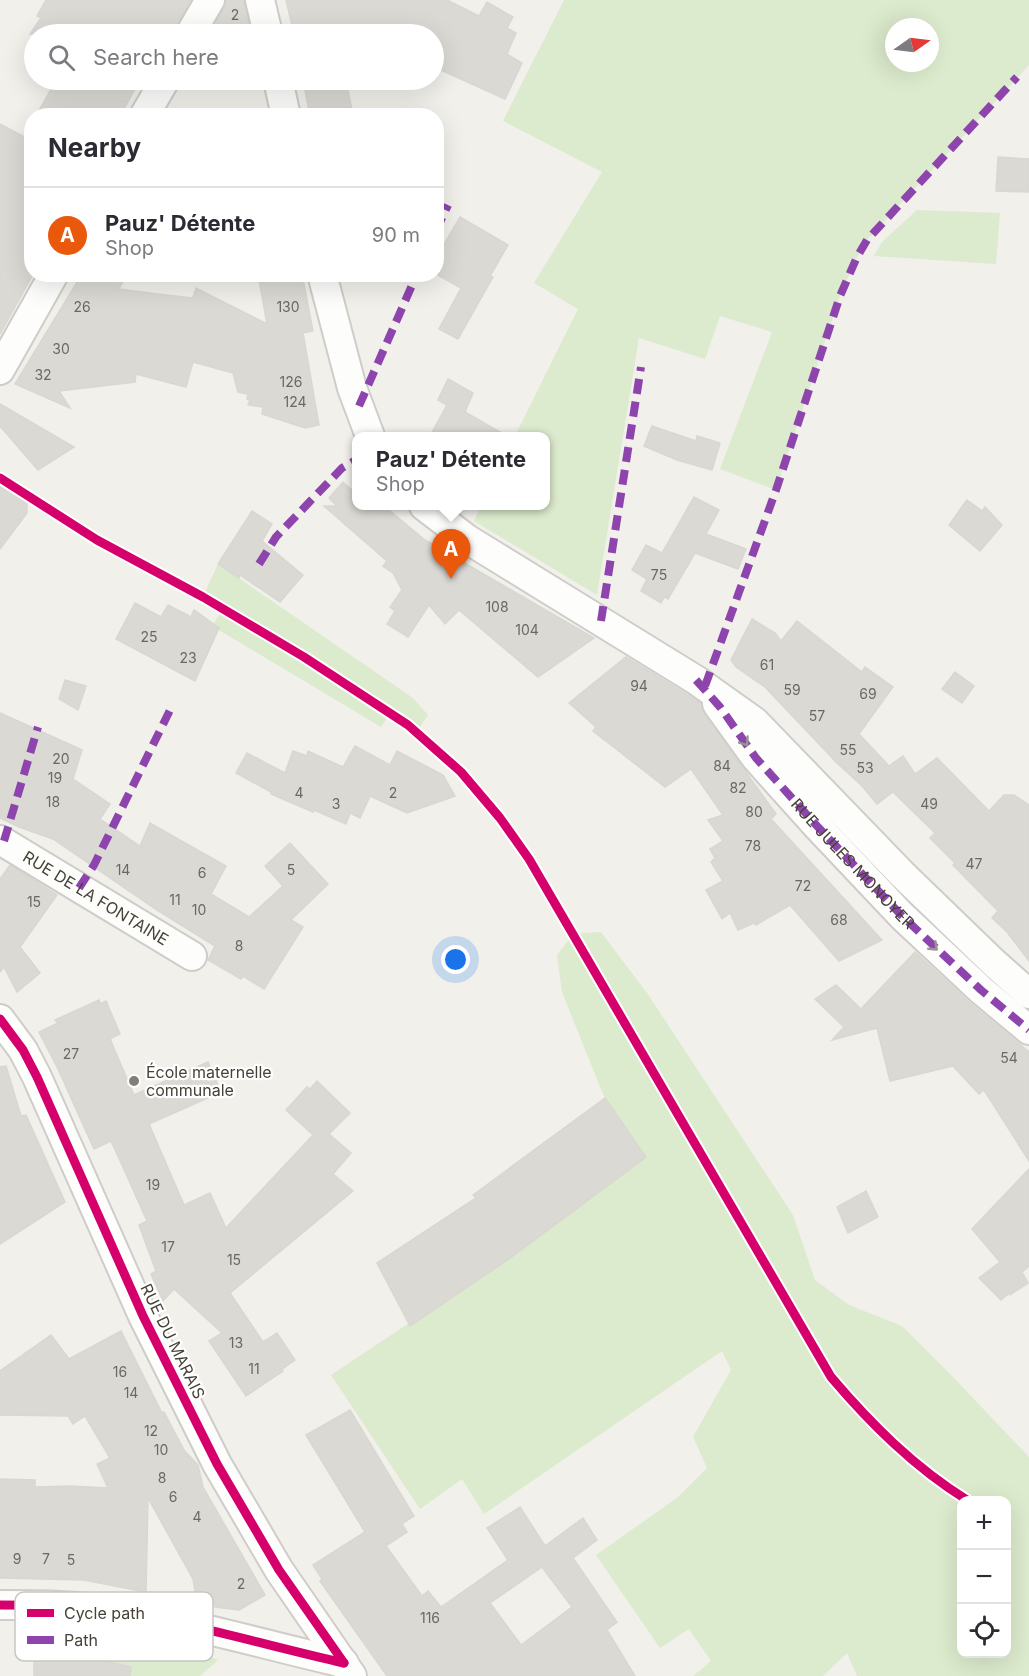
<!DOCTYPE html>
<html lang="en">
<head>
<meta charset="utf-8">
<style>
  body { margin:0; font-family:Inter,sans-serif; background:#f2f2f3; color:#2b2b33 }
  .controls { position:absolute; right:18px; bottom:18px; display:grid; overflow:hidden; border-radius:12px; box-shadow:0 6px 24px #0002 }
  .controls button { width:54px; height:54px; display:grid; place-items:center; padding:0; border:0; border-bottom:2px solid #e1e1e2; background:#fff; color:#2b2b33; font:30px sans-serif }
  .compass { position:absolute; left:885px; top:18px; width:54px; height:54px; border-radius:50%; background:#fff; box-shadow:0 6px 24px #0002; rotate:76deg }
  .you { position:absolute; left:456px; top:960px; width:21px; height:21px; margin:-15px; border:4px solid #fff; border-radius:50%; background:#1a73e8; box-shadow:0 0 0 9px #1a73e833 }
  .badge { display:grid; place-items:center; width:39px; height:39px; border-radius:50%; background:#ea580c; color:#fff; font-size:20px; font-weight:700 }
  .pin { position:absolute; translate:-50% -50px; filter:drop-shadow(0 2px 3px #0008) }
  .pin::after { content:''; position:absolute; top:32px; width:21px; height:18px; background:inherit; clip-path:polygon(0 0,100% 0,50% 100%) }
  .popup { position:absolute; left:352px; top:432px; width:198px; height:78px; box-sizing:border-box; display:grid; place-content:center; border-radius:12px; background:#fff; filter:drop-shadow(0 2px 4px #0005); font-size:20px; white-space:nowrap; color:#7c7c81 }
  .popup b { font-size:22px; color:#2b2b33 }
  .popup::after { content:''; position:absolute; left:50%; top:100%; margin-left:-12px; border:12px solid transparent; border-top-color:#fff }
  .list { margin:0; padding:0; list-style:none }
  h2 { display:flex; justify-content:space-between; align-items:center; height:78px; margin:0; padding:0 24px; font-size:26px }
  h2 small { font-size:20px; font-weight:400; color:#7c7c81 }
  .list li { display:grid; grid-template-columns:39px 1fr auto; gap:18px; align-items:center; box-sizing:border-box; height:96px; padding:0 24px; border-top:2px solid #e1e1e2 }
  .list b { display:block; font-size:22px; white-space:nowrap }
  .list p { margin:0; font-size:20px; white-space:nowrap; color:#7c7c81 }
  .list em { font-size:20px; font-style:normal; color:#7c7c81 }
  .icon { flex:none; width:33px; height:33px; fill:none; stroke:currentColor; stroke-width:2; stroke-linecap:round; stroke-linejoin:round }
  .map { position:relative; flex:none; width:1029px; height:1676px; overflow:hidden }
  .search { position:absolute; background:#fff; box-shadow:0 6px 24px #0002; left:24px; top:24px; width:420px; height:66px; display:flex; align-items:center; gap:15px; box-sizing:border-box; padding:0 21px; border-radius:33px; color:#7c7c81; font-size:22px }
  .panel { position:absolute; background:#fff; box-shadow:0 6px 24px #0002; left:24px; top:108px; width:420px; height:174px; border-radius:24px }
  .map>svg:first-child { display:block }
  .green { fill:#dceacd; fill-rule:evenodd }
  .building { fill:#dad9d4; stroke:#d9d7d1; stroke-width:1.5; fill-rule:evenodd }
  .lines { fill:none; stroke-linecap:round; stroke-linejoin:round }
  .minor-casing { stroke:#cfcdc9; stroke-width:32 }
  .minor { stroke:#fdfdfc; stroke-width:28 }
  .quiet { stroke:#8e44ad; stroke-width:8; stroke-dasharray:15 8; stroke-linecap:butt }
  .cycleway-casing { stroke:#fff; stroke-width:13 }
  .cycleway { stroke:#d6006c; stroke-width:9 }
  .oneway { stroke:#989690 }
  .poi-dot { fill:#827f77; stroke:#fff; stroke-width:2 }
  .labels { text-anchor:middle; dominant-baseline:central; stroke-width:4.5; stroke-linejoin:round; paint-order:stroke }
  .number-label { font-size:14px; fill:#6c6860 }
  .street-label { font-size:16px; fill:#464238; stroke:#fff }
  .poi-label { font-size:16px; fill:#464238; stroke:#fff; text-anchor:start }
  .key { fill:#fff; stroke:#c8c6c3; stroke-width:1.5 }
  .key-label { font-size:16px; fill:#464238 }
</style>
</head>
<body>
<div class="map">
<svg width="1029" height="1676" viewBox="0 0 1029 1676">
  <rect width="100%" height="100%" fill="#f1f0eb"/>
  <g class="green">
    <path d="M564,0H1029V65L867,240L857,257L840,296L776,490L720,469L772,332L720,316L705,359L639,338L597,595L474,521L481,506H546V436H515L578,309L534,283L602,172L503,121ZM894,27H930V63H894Z"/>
    <path d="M917,210L1000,213L996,264L874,256L882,242Z"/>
    <path d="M218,564L413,698L428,715L416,733L390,714L381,727L212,626L223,609L203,597Z"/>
    <path d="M601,932L647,993L793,1215L815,1280L849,1305L902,1326L952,1376L1029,1457V1676H857L847,1653L823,1676H693L711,1661L689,1629L660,1648L596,1555L677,1498L707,1468L693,1437L731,1370L722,1351L484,1514L462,1479L420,1509L331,1375L507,1258L640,1155L603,1094L562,992L557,955L573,934ZM962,1500H1006V1654H962Z"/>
    <path d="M99,1633L158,1636L218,1660L200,1676H84Z"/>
  </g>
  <g class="building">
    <path d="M46,0H191L176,26L174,34H30L41,18L37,16Z"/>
    <path d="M226,0H244L251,34H209L224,8Z"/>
    <path d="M286,0H447L479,16L487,2L513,17L507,28L516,33L507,54L522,63L505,99L434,67V34H294Z"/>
    <path d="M56,80H140L120,116H36Z"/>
    <path d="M303,80H346L353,116H310Z"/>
    <path d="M0,124L32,141V188L24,201L32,205V276L0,334Z"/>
    <path d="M998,157L1029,159V192L996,191Z"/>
    <path d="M460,217L508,245L490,276L493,277L458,339L439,329L461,288L436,274V258Z"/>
    <path d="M82,274H127L119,289L158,294L193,298L196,288L267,324L258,274H302L313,331L303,333L319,425L305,428L262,414L263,407L248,405L250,400L247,399L248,394L238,392L233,373L193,362L186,387L136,374L135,382L59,391L70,408L15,384Z"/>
    <path d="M448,379L473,393L465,412L507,436H430L447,405L438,400Z"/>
    <path d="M0,404L74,447L38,470L0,426Z"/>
    <path d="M652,426L696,441L697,436L720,443L712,470L677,460L644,446Z"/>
    <path d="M343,482L357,495V506H384L425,540L594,638L538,677L459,610L445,624L429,605L408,637L387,624L395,611L390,607L402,590L393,573L383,566L387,561L324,506H337L329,498Z"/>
    <path d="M0,486L27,503V513L0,549Z"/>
    <path d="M694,497L719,510L706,534L746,549L738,569L695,553L668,599L664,597L661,603L641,591L647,579L632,570L646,545L662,553Z"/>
    <path d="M967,500L982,511L985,507L1002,525L980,551L949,525Z"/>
    <path d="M252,511L272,524L262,541L303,575L280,602L240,575L239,578L218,564Z"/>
    <path d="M135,603L161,617L168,605L191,617L194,610L219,628L195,681L116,639Z"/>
    <path d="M752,619L775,633L781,641L797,621L862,672L865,667L893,687L859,734L889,766L903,756L915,774L937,758L989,811L1004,795H1014L1029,805V961L1007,932L992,918L998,911L953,865L955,863L930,838L935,833L893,792L877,804L862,786L836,762L765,687L736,667L731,660Z"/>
    <path d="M626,657L701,703L704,714L776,814L771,819L882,940L839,961L790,905L756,925L754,923L738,930L730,913L722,919L706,890L723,881L711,862L715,858L710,849L723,841L708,820L723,815L691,769L665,787L593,731L596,727L569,703Z"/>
    <path d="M955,672L974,686L962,703L942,689Z"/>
    <path d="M65,680L86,686L78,710L59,699Z"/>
    <path d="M0,713L82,750L73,779L110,804L100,819L140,846L150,823L226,866L211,894L249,917L283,886L265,866L290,843L328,884L291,920L303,927L264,989L243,976L241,979L208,960L215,946L157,910L53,839L19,827L0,818Z"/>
    <path d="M355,746L390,765L397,751L443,775L455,796L407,813L370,796L360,818L350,813L346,824L314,810L313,812L271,794V792L236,773L247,753L285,773L293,751L307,756L308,751L343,767Z"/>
    <path d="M10,865L57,895L20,947L40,973L17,992L4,967L0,972V879Z"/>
    <path d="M915,952L970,1003L1029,1052V1161L984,1090L979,1094L953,1066L890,1081L877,1028L832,1040L844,1027L815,999L836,985L861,1009Z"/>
    <path d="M99,1000L100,1004L106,1001L120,1034L110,1039L134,1095L208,1062L221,1092L149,1124L184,1205L210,1193L226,1228L313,1135L286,1110L307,1087L310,1089L317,1081L350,1113L329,1134L351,1153L333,1174L353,1191L230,1293L263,1342L277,1333L295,1360L281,1370L283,1371L246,1396L209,1341L222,1333L174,1289L163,1301L151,1274L156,1271L139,1225L147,1221L122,1165L111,1141L94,1149L58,1069L39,1032L58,1023L55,1020Z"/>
    <path d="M6,1066L21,1116L26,1115L65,1202L0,1244V1067Z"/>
    <path d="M605,1098L646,1157L513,1256L410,1326L377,1263L476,1198L473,1195Z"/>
    <path d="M1029,1169V1266L1022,1272L1028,1283L1010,1295L1009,1293L1001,1300L979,1278L1000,1262L972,1229Z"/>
    <path d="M866,1191L878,1217L848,1233L837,1207Z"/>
    <path d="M121,1331L162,1413L164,1412L184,1450L198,1465L203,1487L265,1595L239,1610L215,1607V1605L197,1603L193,1579L148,1498L146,1592L84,1580L0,1578V1479L35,1480V1487L70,1486L108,1488L97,1464L110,1458L85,1416L73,1424L68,1416L0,1415V1371L51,1335L69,1359Z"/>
    <path d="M350,1410L414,1516L402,1524L407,1532L386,1546L422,1596L428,1591L441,1607L508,1560L487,1528L520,1507L545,1546L583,1518L597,1540L573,1558L617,1622L607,1630L635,1676H387L320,1581L322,1579L313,1565L365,1532L306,1435ZM542,1567L572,1607L521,1645L490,1603Z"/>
    <path d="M34,1651H63V1653H70L131,1667L130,1676H34Z"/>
  </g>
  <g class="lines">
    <g class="minor-casing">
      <g id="minor">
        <path d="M260,0L268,34"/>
        <path d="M190,34L210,0"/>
        <path d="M278,80L286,116"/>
        <path d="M144,116L165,80"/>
        <path d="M322,274L352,388L370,436"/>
        <path d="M0,370L54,274"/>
        <path d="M424,506L467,539L696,680L755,722L903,875L993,962L1029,994"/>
        <path d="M717,704L756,758L817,826L902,916L981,990L1029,1030"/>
        <path id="s1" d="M0,840L192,956"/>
        <path d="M0,1019L23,1050L37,1077L143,1316L217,1464L279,1570L352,1676"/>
        <path d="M0,1605C40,1605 80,1605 120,1612C195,1624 269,1646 344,1663"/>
      </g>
    </g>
    <use href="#minor" class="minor"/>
    <g class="quiet">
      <path d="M436,231L448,205"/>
      <path d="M359,406L417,274"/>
      <path d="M259,564L276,537L342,468L356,460"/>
      <path d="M601,621L641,367"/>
      <path id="s2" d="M696,680L720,707L756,758L817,826L902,916L981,990L1029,1030"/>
      <path d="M705,686L776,490L840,296L857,257L867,240L1017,77"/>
      <path d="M4,841L38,727"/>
      <path d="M79,888L94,865L172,706"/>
    </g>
    <g class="cycleway-casing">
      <g id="cycleway">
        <path d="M0,478L97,540L203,597L304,657L408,725L461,772L500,818L529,859L831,1377C871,1424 914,1467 967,1500"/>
        <path d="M0,1019L23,1050L37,1077L143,1316L217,1464L279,1570L344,1663"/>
        <path d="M0,1605C40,1605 80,1605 120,1612C195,1624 269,1646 344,1663"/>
      </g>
    </g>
    <use href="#cycleway" class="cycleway"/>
  </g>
  <defs><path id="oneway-chevron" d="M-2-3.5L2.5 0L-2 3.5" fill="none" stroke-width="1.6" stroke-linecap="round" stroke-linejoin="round" transform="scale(1.5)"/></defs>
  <g class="oneway">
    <use href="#oneway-chevron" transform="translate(745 742) rotate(55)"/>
    <use href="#oneway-chevron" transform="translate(934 947) rotate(43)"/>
  </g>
  <circle class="poi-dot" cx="134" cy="1081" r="6"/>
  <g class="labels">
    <g class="number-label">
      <text x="235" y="14">2</text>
      <text x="82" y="306">26</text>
      <text x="288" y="306">130</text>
      <text x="61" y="348">30</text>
      <text x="43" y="374">32</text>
      <text x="291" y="381">126</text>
      <text x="295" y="401">124</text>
      <text x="659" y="574">75</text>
      <text x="497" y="606">108</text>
      <text x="527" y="629">104</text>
      <text x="149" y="636">25</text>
      <text x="188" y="657">23</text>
      <text x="767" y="664">61</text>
      <text x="639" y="685">94</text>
      <text x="792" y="689">59</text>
      <text x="868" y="693">69</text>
      <text x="817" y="715">57</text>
      <text x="848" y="749">55</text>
      <text x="61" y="758">20</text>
      <text x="722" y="765">84</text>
      <text x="865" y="767">53</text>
      <text x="55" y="777">19</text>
      <text x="738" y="787">82</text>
      <text x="299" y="792">4</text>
      <text x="393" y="792">2</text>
      <text x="53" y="801">18</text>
      <text x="336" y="803">3</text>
      <text x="929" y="803">49</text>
      <text x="754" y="811">80</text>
      <text x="753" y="845">78</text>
      <text x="974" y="863">47</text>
      <text x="123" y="869">14</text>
      <text x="291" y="869">5</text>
      <text x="202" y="872">6</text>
      <text x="803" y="885">72</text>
      <text x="175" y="899">11</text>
      <text x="34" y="901">15</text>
      <text x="199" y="909">10</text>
      <text x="839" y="919">68</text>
      <text x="239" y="945">8</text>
      <text x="71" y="1053">27</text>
      <text x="1009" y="1057">54</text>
      <text x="153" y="1184">19</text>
      <text x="168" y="1246">17</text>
      <text x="234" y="1259">15</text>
      <text x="236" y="1342">13</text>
      <text x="254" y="1368">11</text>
      <text x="120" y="1371">16</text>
      <text x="131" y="1392">14</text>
      <text x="151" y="1430">12</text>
      <text x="161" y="1449">10</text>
      <text x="162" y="1477">8</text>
      <text x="173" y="1496">6</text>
      <text x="197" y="1516">4</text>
      <text x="17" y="1558">9</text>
      <text x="46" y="1558">7</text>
      <text x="71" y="1559">5</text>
      <text x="241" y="1583">2</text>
      <text x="430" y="1617">116</text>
    </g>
    <g class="street-label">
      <text stroke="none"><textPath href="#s2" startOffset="242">RUE JULES MONOYER</textPath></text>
      <text stroke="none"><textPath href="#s1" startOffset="112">RUE DE LA FONTAINE</textPath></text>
      <text transform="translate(173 1341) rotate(64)">RUE DU MARAIS</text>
    </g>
    <g class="poi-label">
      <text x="146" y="1072">École maternelle<tspan x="146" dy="18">communale</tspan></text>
    </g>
  </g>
  <rect x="15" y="1592" width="198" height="69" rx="9" class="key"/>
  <rect x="27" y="1609" width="27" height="8" fill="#d6006c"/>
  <rect x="27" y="1636" width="27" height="8" fill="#8e44ad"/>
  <g class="key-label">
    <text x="64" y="1619">Cycle path</text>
    <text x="64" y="1646">Path</text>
  </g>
</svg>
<div class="controls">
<button>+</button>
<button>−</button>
<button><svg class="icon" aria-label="locate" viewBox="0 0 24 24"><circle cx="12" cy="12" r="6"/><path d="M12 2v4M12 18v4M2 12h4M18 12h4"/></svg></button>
</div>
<svg class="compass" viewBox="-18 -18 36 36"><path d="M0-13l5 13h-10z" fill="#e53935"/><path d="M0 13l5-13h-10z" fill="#7c7c81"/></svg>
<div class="you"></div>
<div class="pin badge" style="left:451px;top:579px">A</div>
<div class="popup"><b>Pauz' Détente</b>Shop</div>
<div class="search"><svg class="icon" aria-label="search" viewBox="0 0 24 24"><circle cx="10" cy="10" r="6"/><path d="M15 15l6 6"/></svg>Search here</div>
<section class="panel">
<h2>Nearby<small></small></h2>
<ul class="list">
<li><span class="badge">A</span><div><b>Pauz' Détente</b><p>Shop</p></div><em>90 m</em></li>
</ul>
</section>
</div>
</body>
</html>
